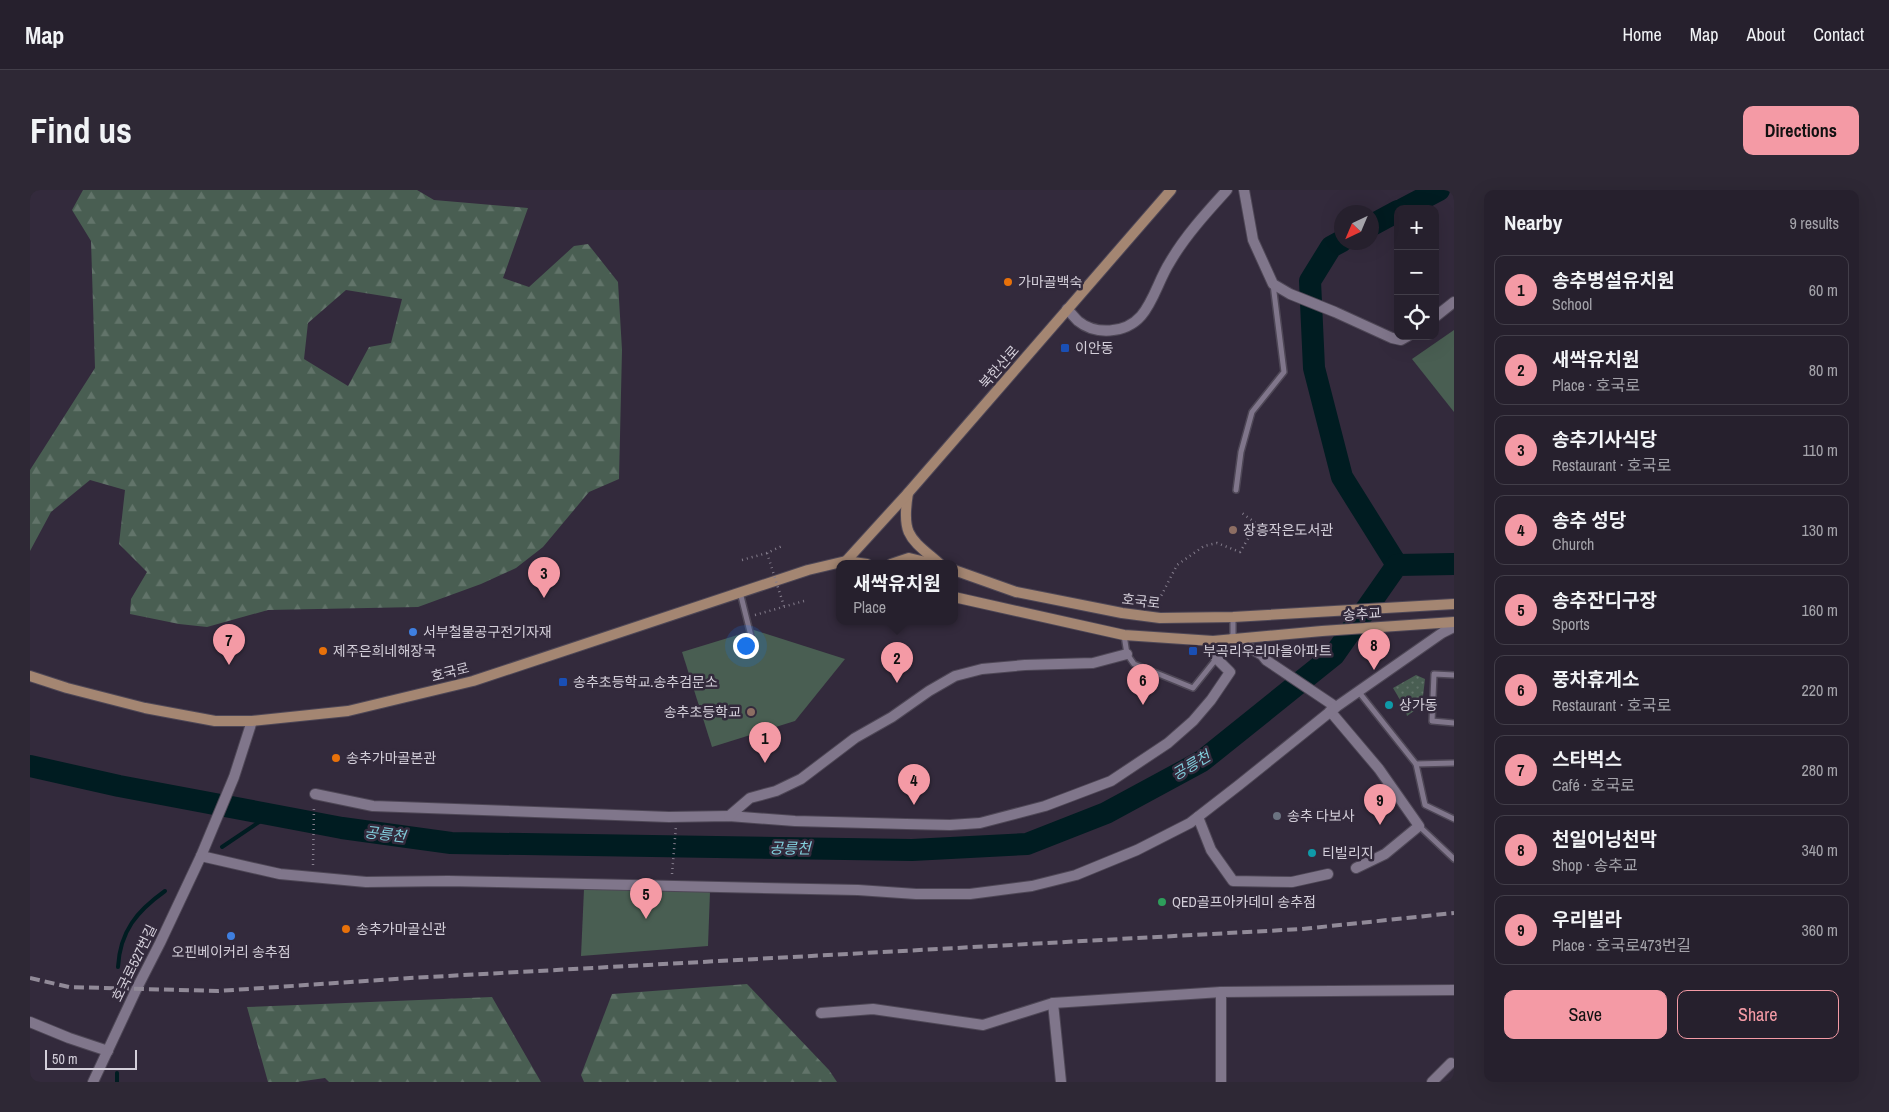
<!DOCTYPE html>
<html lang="en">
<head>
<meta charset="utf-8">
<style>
  body { margin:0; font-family:"Archivo Narrow","Noto Sans KR",sans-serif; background:#2e2835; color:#f1f3f6 }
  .controls { position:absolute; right:15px; top:15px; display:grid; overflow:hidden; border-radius:10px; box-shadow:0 5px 20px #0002 }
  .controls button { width:45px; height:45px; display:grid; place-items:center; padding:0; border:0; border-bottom:1px solid #423e49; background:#26202d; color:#f1f3f6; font:25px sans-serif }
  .compass { position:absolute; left:1304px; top:15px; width:45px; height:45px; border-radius:50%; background:#26202d; box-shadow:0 5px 20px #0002; rotate:224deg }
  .scale { position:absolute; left:15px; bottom:12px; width:92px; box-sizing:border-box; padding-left:5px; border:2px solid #d4cfda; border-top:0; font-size:14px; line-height:18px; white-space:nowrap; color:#d4cfda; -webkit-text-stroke:4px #332a3c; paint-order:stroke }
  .you { position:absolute; left:715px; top:455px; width:18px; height:18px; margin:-12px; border:4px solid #fff; border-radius:50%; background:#1a73e8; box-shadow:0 0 0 8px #1a73e833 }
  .badge { display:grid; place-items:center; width:32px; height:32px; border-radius:50%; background:#f49aa5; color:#111; font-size:16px; font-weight:700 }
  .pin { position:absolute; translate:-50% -41px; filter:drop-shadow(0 1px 2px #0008) }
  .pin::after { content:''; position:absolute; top:26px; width:18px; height:15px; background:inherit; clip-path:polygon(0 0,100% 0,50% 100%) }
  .popup { position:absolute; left:806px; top:370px; width:122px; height:65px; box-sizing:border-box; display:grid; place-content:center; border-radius:10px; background:#26202d; filter:drop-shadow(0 1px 4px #0005); font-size:16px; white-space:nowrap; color:#a4a3aa }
  .popup b { font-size:19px; color:#f1f3f6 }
  .popup::after { content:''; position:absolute; left:50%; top:100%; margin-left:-10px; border:10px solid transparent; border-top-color:#26202d }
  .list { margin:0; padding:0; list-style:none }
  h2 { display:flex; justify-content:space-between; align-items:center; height:65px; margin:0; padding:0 20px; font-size:21px }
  h2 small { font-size:16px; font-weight:400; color:#a4a3aa }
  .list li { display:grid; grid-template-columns:32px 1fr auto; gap:15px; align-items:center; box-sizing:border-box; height:70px; margin:0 10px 10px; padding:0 10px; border:1px solid #423e49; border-radius:10px }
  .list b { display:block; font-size:19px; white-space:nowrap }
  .list p { margin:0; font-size:16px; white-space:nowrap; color:#a4a3aa }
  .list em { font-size:16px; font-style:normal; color:#a4a3aa }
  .actions { display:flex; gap:10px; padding:15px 20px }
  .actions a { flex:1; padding:11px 0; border:1px solid #f49aa5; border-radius:10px; text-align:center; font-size:18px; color:#f49aa5 }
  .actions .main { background:#f49aa5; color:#111 }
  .icon { flex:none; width:28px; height:28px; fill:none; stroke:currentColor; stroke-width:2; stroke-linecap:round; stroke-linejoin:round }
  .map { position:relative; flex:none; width:1424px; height:892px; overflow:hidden; border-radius:10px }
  header { display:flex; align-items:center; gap:30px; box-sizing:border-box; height:70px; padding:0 25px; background:#26202d; border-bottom:1px solid #423e49 }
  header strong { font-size:24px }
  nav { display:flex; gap:28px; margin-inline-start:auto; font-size:18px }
  .intro { display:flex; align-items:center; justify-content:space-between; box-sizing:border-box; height:120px; padding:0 30px }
  h1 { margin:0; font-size:35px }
  .button { padding:12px 22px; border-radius:10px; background:#f49aa5; color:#111; font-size:18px; font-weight:700 }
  main { display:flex; gap:30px; padding:0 30px }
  aside { flex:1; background:#26202d; border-radius:10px; box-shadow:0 5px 20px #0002 }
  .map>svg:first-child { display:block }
  .forest { fill:url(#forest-firs); fill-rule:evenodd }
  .park { fill:url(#park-dots) }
  .garden { fill:#495e52 }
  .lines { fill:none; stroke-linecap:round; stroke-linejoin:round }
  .stream { stroke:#001c21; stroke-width:4 }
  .river { stroke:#001c21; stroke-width:22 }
  .lane-casing { stroke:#4e4756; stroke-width:8 }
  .street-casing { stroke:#4e4756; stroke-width:12 }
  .secondary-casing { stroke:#4e4756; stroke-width:12 }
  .path { stroke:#847d8c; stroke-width:2.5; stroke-dasharray:1 4; stroke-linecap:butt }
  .lane { stroke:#80768b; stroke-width:5 }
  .street { stroke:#80768b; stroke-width:10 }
  .secondary { stroke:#a48672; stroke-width:10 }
  .rail { stroke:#918a98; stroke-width:4; stroke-dasharray:10 5; stroke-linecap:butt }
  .path-bridge { stroke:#847d8c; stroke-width:2.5; stroke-dasharray:1 4; stroke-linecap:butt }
  .food-dot { fill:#e8710a; stroke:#332a3c; stroke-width:2 }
  .transit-dot { fill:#1a4fb4; stroke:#332a3c; stroke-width:2 }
  .education-dot { fill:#8d6e63; stroke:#332a3c; stroke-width:2 }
  .shop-dot { fill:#3f7fe0; stroke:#332a3c; stroke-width:2 }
  .culture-dot { fill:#0f9aa8; stroke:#332a3c; stroke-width:2 }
  .worship-dot { fill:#6b7280; stroke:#332a3c; stroke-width:2 }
  .leisure-dot { fill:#2e9e5b; stroke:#332a3c; stroke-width:2 }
  .labels { text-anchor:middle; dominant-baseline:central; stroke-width:5; stroke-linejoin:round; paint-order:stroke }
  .poi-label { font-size:14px; fill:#d4cfda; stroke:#332a3c; text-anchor:start }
  .street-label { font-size:14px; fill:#d4cfda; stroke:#332a3c }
  .water-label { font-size:15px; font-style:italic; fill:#82cfdd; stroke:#332a3c }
</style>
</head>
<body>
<header>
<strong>Map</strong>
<nav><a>Home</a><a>Map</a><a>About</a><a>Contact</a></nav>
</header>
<div class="intro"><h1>Find us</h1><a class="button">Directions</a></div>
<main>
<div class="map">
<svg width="1424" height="892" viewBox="0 0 1424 892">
  <defs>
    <pattern id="forest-firs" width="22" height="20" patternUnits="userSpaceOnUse" patternTransform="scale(1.25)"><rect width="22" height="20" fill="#495e52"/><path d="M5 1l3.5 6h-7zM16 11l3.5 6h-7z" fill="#62746a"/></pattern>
    <pattern id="park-dots" width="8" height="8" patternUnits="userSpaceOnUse" patternTransform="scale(1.25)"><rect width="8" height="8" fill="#495e52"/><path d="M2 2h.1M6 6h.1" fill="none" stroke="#62746a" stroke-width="1.8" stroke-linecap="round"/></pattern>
  </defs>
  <rect width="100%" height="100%" fill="#332a3c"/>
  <g class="forest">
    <path d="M53,0H387L404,10L498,18L473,88L499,97L544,56L558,54L588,92L592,160L589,289L559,302L513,357L486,378L451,394L388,417L238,420L177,437L149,434L100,424L101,409L117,382L89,354L95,300L60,290L21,322L0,361V280L65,178L61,51L42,20ZM316,100L372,109L361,153L339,157L318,196L274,169L278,133Z"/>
    <path d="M717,794L799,880L807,892H554L551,885L582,804Z"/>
    <path d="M462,807L511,892H299L295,888L267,892H238L217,817Z"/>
  </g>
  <path class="park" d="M1386,485L1395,489L1392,515L1377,526L1375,518L1363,498Z"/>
  <g class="garden">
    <path d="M1424,140V222L1382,169Z"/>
    <path d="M724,440L815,469L765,531L682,557L652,462Z"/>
    <path d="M554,699L680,702L678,756L551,766Z"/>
  </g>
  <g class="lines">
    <g class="stream">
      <path d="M192,657L241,624"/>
      <path d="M88,777C90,741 107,721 135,701"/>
      <path d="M87,892V883"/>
    </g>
    <g class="river">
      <path d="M1373,19L1409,0"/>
      <path d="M1342,35L1368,21"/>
      <path d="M1312,51L1301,57L1280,91L1284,178L1312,287L1367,375"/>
      <path d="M0,576L89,596L312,638L421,653L882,660L997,654L1076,623L1172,571L1304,465L1367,375L1424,374"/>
    </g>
    <g class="lane-casing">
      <g id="lane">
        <path d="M1206,300L1211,262L1222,222L1254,182L1243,94"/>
        <path d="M710,402L721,446"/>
        <path d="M1094,445L1097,464L1104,474L1163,498L1203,448V427"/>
        <path d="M1424,485L1404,484L1402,531L1424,533"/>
        <path d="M1328,501L1386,574L1424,573"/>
        <path d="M1386,574L1395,615L1424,629"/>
        <path d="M1389,636L1424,669"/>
      </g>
    </g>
    <g class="street-casing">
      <g id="street">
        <path d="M1214,0L1223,50L1243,94L1260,104L1305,122L1362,148L1371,150L1378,146"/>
        <path d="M1037,119C1041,123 1044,127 1048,131C1065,145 1095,144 1111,126C1124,111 1129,89 1140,72C1155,46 1177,22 1197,0"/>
        <path d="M1405,127L1424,112"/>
        <path d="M1203,448L1232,465L1236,470L1306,517"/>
        <path d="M1300,521L1349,579L1389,636L1355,664L1326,678"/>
        <path d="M285,604L343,616L639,627L699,626L765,631L876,634L920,635L950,633L1015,616L1081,591L1138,553L1163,531L1181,510L1200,482L1186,468"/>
        <path d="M699,626L720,608L746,601L771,589L825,548L862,527L899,501L925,486L952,479L995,475L1063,473L1097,464"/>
        <path d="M1168,627L1181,660L1203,691L1262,692L1298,684"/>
        <path d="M171,666L250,684L336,692L418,691L828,700L886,704H940L1002,696L1046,685L1107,660L1160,633L1209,595L1306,517L1412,443L1424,437"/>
        <path d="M791,823L843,819L953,835L1023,813"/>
        <path d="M0,832L39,848L78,861"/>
        <path d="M63,892L107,798L130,753L171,666L204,587L222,531"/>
        <path d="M1031,892L1023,813L1191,802"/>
        <path d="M1191,892V802L1424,800"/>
        <path d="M1402,892L1421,873"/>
      </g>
    </g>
    <g class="secondary-casing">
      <g id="secondary">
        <path d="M878,303C871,346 880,348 910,374"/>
        <path d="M816,371L878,303L1141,0"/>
        <path d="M861,374L879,368L904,374"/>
        <path d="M924,380L986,402L1092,423L1130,428L1203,427L1424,414"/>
        <path d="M924,407L1094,445L1183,451L1292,441L1424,432"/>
        <path d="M0,486L37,498L115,518L185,531H222L318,521L443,491L778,380L816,371L837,374"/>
      </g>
    </g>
    <g class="path">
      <path d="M712,370L737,363L754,355"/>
      <path d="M1129,410L1147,375L1174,356L1187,353L1210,362L1227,334L1212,323"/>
      <path d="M725,425L774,411"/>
      <path d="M283,675L284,615"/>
      <path d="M642,684L646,636"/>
    </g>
    <use href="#lane" class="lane"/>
    <use href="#street" class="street"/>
    <use href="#secondary" class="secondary"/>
    <path class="rail" d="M0,788L39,797L188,801L380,788L1272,739L1424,723"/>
    <path class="path-bridge" d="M737,363L754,416"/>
  </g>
  <g class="food-dot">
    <circle cx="978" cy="92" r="5"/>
    <circle cx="293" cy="461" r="5"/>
    <circle cx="306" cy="568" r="5"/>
    <circle cx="316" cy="739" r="5"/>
  </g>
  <g class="transit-dot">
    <rect x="1030" y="153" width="10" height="10" rx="2.5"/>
    <rect x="1158" y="456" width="10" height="10" rx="2.5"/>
    <rect x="528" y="487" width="10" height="10" rx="2.5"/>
  </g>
  <g class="education-dot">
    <circle cx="1203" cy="340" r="5"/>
    <circle cx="721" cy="522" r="5"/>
  </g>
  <g class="shop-dot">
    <circle cx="383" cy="442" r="5"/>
    <circle cx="201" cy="746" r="5"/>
  </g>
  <g class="culture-dot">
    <circle cx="1359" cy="515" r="5"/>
    <circle cx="1282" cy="663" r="5"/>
  </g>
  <circle class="worship-dot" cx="1247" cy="626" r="5"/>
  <circle class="leisure-dot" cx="1132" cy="712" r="5"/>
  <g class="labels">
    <g class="poi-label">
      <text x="988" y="92">가마골백숙</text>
      <text x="1045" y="158">이안동</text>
      <text x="1213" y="340">장흥작은도서관</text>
      <text x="393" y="442">서부철물공구전기자재</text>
      <text x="303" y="461">제주은희네해장국</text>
      <text x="1173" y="461">부곡리우리마을아파트</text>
      <text x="543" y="492">송추초등학교.송추검문소</text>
      <text x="1369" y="515">상가동</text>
      <text x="711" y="522" text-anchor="end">송추초등학교</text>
      <text x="316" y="568">송추가마골본관</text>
      <text x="1257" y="626">송추 다보사</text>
      <text x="1292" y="663">티빌리지</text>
      <text x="1142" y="712">QED골프아카데미 송추점</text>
      <text x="326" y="739">송추가마골신관</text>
      <text x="201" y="762" text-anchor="middle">오핀베이커리 송추점</text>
    </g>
    <g class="street-label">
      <text transform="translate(969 177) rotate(-49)">북한산로</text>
      <text transform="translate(1111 411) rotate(7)">호국로</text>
      <text transform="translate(1332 424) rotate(-4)">송추교</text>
      <text transform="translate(420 482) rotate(-14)">호국로</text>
      <text transform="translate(104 773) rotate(-64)">호국로527번길</text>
    </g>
    <g class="water-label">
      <text transform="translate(1161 575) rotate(-31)">공릉천</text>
      <text transform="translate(355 644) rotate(7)">공릉천</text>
      <text transform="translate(760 658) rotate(1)">공릉천</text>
    </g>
  </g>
</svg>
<div class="controls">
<button>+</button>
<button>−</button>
<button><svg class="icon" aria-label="locate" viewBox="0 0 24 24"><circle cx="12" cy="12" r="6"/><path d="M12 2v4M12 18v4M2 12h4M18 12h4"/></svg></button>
</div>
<svg class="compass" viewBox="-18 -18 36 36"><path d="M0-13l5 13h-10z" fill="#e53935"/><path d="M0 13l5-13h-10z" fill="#a4a3aa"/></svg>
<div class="scale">50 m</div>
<div class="you"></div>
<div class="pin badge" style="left:735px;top:573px">1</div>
<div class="pin badge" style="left:867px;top:493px">2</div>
<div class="popup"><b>새싹유치원</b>Place</div>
<div class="pin badge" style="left:514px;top:408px">3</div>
<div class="pin badge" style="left:884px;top:615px">4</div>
<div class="pin badge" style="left:616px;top:729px">5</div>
<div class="pin badge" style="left:1113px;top:515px">6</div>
<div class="pin badge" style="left:199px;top:475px">7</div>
<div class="pin badge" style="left:1344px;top:480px">8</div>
<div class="pin badge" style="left:1350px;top:635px">9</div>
</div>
<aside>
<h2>Nearby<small>9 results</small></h2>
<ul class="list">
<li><span class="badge">1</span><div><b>송추병설유치원</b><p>School</p></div><em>60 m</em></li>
<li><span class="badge">2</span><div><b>새싹유치원</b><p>Place · 호국로</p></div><em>80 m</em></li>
<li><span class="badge">3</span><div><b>송추기사식당</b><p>Restaurant · 호국로</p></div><em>110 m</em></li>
<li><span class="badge">4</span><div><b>송추 성당</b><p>Church</p></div><em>130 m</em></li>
<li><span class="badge">5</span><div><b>송추잔디구장</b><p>Sports</p></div><em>160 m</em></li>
<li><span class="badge">6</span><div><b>풍차휴게소</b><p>Restaurant · 호국로</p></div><em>220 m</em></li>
<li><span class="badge">7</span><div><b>스타벅스</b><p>Café · 호국로</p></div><em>280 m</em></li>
<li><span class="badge">8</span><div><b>천일어닝천막</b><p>Shop · 송추교</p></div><em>340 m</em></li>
<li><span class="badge">9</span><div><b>우리빌라</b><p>Place · 호국로473번길</p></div><em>360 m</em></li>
</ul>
<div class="actions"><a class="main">Save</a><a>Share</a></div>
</aside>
</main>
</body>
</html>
